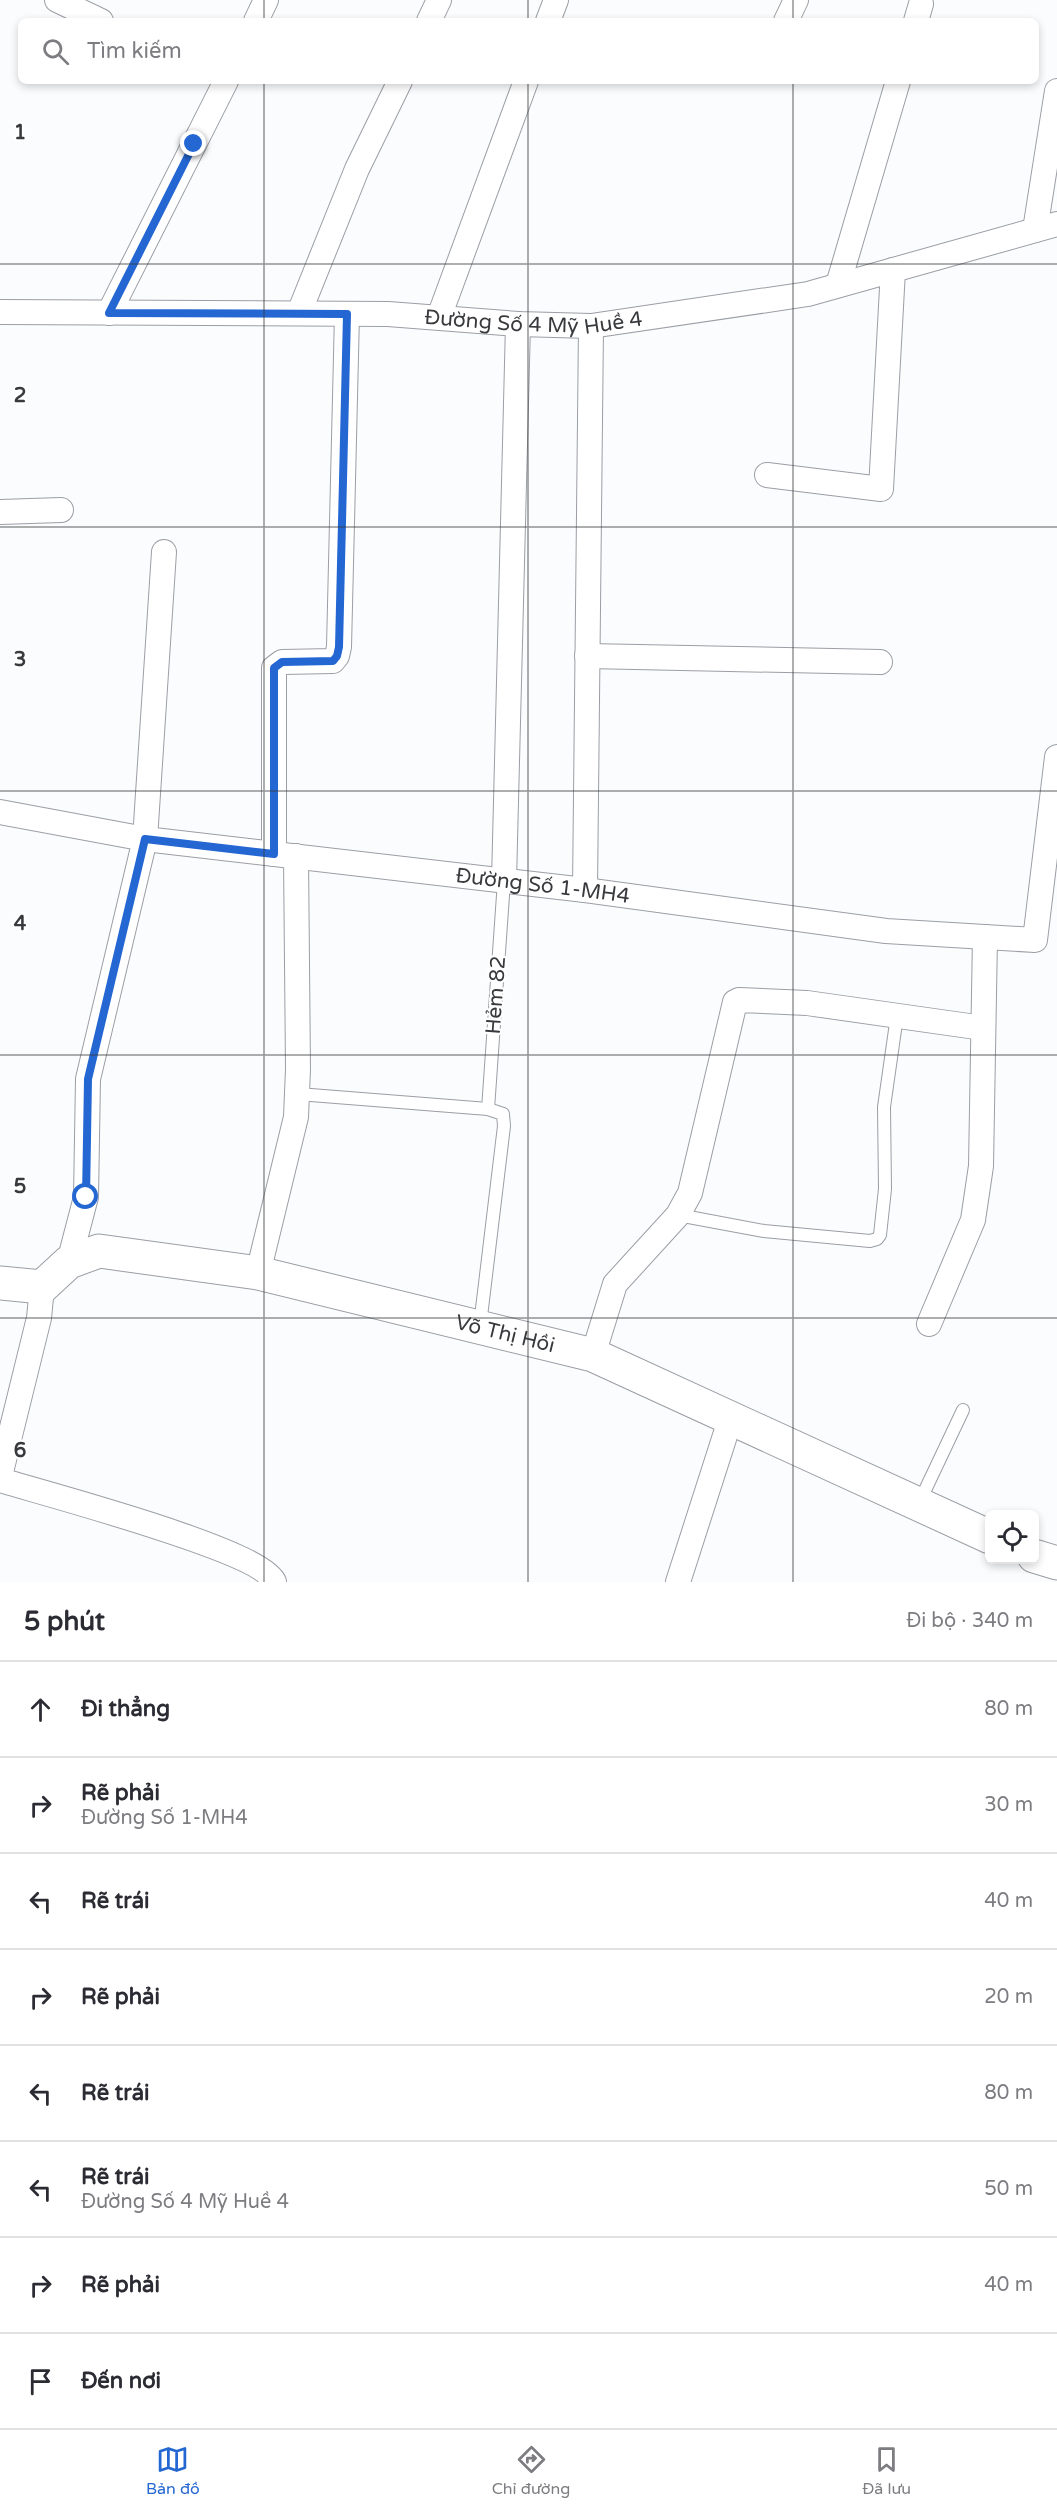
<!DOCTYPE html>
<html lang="vi">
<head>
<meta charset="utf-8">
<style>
  body { margin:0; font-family:"Varela Round",sans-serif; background:#f7f7f7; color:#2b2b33 }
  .controls { position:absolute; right:18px; bottom:18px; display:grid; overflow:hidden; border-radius:9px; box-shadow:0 3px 9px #0003 }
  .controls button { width:54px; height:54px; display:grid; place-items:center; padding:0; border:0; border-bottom:2px solid #e1e1e2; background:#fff; color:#2b2b33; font:30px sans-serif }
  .stop { position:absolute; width:18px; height:18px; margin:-14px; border:4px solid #2467d3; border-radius:50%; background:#fff }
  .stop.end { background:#2467d3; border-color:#fff; box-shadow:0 2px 6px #0008 }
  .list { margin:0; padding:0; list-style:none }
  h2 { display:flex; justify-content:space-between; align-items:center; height:78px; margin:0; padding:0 24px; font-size:26px }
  h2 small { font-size:20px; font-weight:400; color:#7c7c81 }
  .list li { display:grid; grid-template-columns:39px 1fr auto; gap:18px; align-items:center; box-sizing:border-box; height:96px; padding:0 24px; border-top:2px solid #e1e1e2 }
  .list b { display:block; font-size:22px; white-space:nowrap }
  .list p { margin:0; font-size:20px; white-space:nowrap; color:#7c7c81 }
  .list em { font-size:20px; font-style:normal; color:#7c7c81 }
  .icon { flex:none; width:33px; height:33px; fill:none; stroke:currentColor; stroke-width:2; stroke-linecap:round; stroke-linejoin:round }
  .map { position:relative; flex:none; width:1057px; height:1582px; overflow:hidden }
  .search { position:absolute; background:#fff; box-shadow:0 3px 9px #0003; left:18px; right:18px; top:18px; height:66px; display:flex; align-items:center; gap:15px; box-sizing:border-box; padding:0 21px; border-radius:9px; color:#7c7c81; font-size:22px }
  .sheet { height:846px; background:#fff }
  nav { display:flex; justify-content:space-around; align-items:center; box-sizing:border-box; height:84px; border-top:2px solid #e1e1e2; background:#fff; font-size:16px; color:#7c7c81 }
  nav a { display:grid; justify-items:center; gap:3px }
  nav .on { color:#2467d3 }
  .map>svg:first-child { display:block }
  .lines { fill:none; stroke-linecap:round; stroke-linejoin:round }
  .lane-casing { stroke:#9b9ea4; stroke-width:14 }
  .street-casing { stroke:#9b9ea4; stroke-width:26 }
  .secondary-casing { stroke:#9b9ea4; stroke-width:35 }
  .lane { stroke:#fff; stroke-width:12 }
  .street { stroke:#fff; stroke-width:24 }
  .secondary { stroke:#fff; stroke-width:33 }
  .route { stroke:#2467d3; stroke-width:8 }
  .grid { fill:none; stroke:#393a3d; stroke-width:1.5; stroke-opacity:0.55 }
  .labels { text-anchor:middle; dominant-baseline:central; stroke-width:4.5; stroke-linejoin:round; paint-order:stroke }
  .street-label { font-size:21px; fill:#393a3d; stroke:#fff }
  .grid-label { font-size:20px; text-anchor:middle; font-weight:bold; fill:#393a3d; stroke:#fff; stroke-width:4.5; stroke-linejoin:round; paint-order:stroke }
</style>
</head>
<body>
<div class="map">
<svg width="1057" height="1582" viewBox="0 0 1057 1582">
  <rect width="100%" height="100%" fill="#fafcfe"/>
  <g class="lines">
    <g class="lane-casing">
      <g id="lane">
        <path d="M298,1094L488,1109L503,1114L504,1126L480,1325"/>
        <path d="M488,1109L504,881"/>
        <path d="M678,1215L764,1231L870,1241L877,1239L880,1235L885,1189L884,1107L897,1016"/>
        <path d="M919,1503L963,1410"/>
      </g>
    </g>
    <g class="street-casing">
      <g id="street">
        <path d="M57,0L101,21"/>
        <path d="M256,21L266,0"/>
        <path d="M429,21L439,0"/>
        <path d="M548,21L556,0"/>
        <path d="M786,21L796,0"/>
        <path d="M916,21L921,4"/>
        <path d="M1035,230L1057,91"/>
        <path d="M838,285L898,81"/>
        <path id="s1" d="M0,312L388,314L518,324L591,326L808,294L1057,224"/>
        <path d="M109,313L226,81"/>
        <path d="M299,313L357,169L400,81"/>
        <path d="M439,317L526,81"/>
        <path d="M767,475L881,489L893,270"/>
        <path d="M0,512L61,510"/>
        <path d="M587,656L880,662"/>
        <path id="s2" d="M0,812L145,839L585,890L886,931L1035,940L1057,757"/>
        <path d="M274,854V668L282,662L333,661L337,656L339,647L347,314"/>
        <path d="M504,881L518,324"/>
        <path d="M585,890L591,326"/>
        <path d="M69,1262L86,1197L88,1079L145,839L164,552"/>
        <path d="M258,1273L296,1117L298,1069L296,856"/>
        <path d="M929,1324L973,1220L981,1166L985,937"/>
        <path d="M593,1355L615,1284L678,1215L690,1193L735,1002L739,1000L807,1003L983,1028"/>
        <path d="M0,1476L39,1318L42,1287"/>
        <path d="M0,1480C42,1493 261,1550 274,1582"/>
        <path d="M678,1582L731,1417"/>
      </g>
    </g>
    <g class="secondary-casing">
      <g id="secondary">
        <path id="s3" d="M0,1283L42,1287L69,1262L99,1251L258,1273L593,1355L990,1537"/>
        <path d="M1034,1556L1057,1563"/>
      </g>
    </g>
    <use href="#lane" class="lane"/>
    <use href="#street" class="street"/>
    <use href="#secondary" class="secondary"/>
  </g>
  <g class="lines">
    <path class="route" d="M86,1197L88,1079L145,839L274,854V668L282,662L333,661L337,656L339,647L347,314L109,313L194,144"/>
  </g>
  <path class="grid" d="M264,0V21M528,0V21M793,0V21M264,81V1582M528,81V1582M793,81V1582M0,264H1057M0,527H1057M0,791H1057M0,1055H1057M0,1318H1057"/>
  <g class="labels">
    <g class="street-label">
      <text stroke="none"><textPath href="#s1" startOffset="534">Đường Số 4 Mỹ Huề 4</textPath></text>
      <text stroke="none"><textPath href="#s2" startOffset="548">Đường Số 1-MH4</textPath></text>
      <text transform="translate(496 995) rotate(-86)">Hẻm 82</text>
      <text stroke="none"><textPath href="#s3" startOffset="526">Võ Thị Hồi</textPath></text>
    </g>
  </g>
  <g class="grid-label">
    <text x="20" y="139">1</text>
    <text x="20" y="402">2</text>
    <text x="20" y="666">3</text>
    <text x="20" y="930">4</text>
    <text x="20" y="1193">5</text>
    <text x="20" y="1457">6</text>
  </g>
</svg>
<div class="controls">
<button><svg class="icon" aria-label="locate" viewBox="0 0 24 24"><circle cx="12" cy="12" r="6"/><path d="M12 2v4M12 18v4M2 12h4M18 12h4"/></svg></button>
</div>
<div class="stop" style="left:86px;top:1197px"></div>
<div class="stop end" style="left:194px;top:144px"></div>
<div class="search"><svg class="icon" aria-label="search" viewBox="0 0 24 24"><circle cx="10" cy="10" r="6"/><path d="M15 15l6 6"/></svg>Tìm kiếm</div>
</div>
<section class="sheet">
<h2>5 phút<small>Đi bộ · 340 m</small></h2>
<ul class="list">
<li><svg class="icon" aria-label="ahead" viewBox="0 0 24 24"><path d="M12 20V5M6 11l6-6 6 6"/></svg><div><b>Đi thẳng</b></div><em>80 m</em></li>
<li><svg class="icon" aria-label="right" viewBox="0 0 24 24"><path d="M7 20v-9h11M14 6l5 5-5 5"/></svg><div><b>Rẽ phải</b><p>Đường Số 1-MH4</p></div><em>30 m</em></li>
<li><svg class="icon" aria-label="left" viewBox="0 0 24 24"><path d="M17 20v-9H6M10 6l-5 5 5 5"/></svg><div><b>Rẽ trái</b></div><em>40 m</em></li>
<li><svg class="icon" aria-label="right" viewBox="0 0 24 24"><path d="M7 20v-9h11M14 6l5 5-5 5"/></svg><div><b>Rẽ phải</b></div><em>20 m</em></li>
<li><svg class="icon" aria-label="left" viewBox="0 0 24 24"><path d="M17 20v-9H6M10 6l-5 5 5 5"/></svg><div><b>Rẽ trái</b></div><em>80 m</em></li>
<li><svg class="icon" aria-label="left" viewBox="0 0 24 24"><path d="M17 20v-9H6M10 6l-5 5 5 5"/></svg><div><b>Rẽ trái</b><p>Đường Số 4 Mỹ Huề 4</p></div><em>50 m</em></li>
<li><svg class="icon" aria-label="right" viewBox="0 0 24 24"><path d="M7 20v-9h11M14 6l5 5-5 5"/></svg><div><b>Rẽ phải</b></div><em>40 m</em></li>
<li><svg class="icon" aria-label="arrive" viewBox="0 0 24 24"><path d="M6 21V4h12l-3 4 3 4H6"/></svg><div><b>Đến nơi</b></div></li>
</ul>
</section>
<nav>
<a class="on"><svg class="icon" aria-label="map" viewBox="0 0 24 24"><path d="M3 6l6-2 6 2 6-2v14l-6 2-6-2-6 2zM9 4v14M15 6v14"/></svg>Bản đồ</a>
<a><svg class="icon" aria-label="directions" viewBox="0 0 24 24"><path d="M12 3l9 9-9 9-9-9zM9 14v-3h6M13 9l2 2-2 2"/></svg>Chỉ đường</a>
<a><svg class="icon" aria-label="saved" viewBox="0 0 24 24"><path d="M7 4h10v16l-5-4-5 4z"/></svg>Đã lưu</a>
</nav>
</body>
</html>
